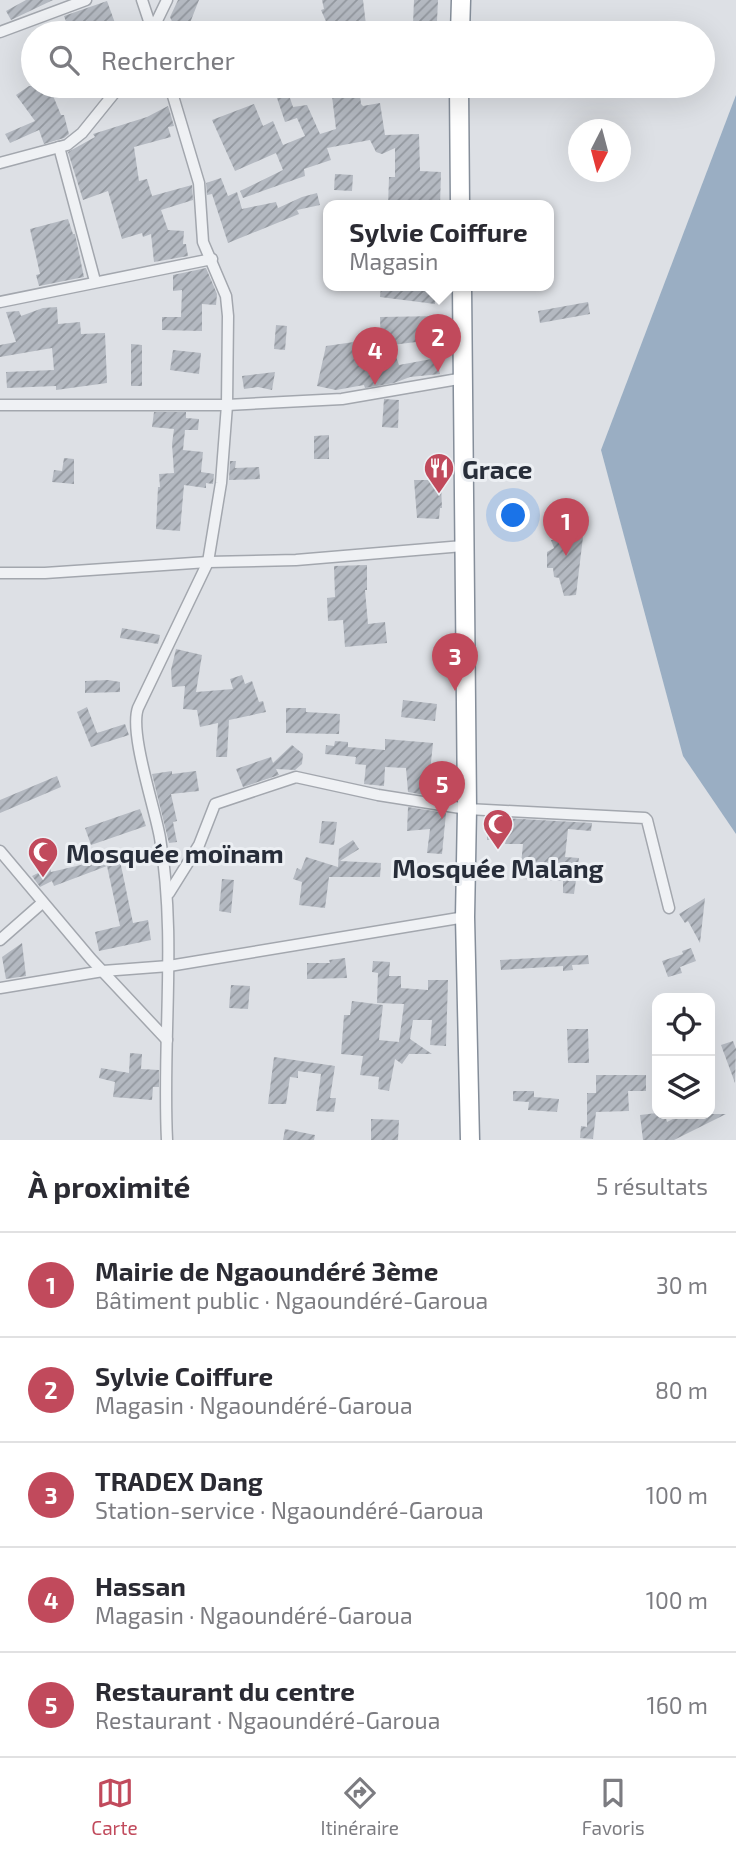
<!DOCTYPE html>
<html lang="fr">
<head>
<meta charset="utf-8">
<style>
  body { margin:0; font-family:"Exo 2",sans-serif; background:#f7f7f7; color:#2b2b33 }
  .controls { position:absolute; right:21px; bottom:21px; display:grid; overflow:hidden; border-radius:14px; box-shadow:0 7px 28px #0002 }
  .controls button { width:63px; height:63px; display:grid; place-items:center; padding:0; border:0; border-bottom:2px solid #e1e1e2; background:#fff; color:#2b2b33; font:35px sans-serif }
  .compass { position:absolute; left:568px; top:119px; width:63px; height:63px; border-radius:50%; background:#fff; box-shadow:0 7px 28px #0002; rotate:186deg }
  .you { position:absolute; left:514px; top:516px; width:24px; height:24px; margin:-18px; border:5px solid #fff; border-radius:50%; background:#1a73e8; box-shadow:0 0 0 10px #1a73e833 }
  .badge { display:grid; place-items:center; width:46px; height:46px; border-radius:50%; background:#c14a5c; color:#fff; font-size:23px; font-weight:700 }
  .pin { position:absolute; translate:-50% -58px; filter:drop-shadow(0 2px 4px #0008) }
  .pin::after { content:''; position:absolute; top:37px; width:24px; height:21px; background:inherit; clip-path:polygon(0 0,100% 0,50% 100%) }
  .popup { position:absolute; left:323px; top:200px; width:231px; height:91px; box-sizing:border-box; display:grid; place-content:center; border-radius:14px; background:#fff; filter:drop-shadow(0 2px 5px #0005); font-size:23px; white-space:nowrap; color:#7c7c81 }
  .popup b { font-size:26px; color:#2b2b33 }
  .popup::after { content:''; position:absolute; left:50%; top:100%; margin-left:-14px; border:14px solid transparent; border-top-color:#fff }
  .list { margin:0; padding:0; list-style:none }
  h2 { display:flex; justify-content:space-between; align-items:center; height:91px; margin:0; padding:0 28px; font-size:30px }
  h2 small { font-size:23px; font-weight:400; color:#7c7c81 }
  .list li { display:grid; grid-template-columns:46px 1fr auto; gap:21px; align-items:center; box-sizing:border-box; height:105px; padding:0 28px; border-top:2px solid #e1e1e2 }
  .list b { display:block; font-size:26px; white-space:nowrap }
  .list p { margin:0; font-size:23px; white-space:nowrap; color:#7c7c81 }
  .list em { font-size:23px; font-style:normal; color:#7c7c81 }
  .icon { flex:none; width:38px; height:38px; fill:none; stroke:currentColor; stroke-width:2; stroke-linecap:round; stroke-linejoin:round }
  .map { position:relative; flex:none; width:736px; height:1140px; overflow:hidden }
  .search { position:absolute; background:#fff; box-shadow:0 7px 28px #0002; left:21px; right:21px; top:21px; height:77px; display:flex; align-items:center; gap:18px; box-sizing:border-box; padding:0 24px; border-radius:38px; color:#7c7c81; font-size:26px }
  .sheet { height:616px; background:#fff }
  nav { display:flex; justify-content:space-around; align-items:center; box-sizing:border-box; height:98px; border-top:2px solid #e1e1e2; background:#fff; font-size:19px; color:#7c7c81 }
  nav a { display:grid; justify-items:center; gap:4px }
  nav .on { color:#c14a5c }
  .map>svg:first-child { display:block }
  .water { fill:#9aaec3 }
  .building { fill:url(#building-hatch) }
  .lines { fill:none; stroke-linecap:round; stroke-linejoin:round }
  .minor-casing { stroke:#a3a7ae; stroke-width:13 }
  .trunk-casing { stroke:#858e9a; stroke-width:21 }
  .minor { stroke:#eff1f4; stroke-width:10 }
  .trunk { stroke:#fff; stroke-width:18 }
  .labels { text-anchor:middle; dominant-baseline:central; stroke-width:6; stroke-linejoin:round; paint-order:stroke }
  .poi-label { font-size:26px; font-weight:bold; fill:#282e3a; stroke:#eceff3; text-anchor:start }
</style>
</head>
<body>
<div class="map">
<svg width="736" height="1140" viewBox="0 0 736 1140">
  <defs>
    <pattern id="building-hatch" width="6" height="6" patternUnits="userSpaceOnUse" patternTransform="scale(1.75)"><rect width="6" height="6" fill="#b4b9c1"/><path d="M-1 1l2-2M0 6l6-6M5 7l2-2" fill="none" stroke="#92979e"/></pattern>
  </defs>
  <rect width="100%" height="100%" fill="#dde0e5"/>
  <path class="water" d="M736,95V834L683,756L601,450Z"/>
  <g class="building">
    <path d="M26,0H53L11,20L6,11Z"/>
    <path d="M178,0H199L186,33H177L170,17Z"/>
    <path d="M322,0H363L367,33H331L321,10L324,9Z"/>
    <path d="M414,0H438L437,21L440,31L426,33H391V29L413,24Z"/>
    <path d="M107,1L115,23L105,29L91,30L92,33H70L64,16Z"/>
    <path d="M29,86H49L61,115H64L69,134L64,138L44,144L39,130L10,143L5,134L35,121L16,95Z"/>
    <path d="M286,86L293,107L307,105L320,134L336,129L332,96L340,93L338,86H359L361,104L363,106L380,103L385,135L419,134L420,171L441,172L440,206H388L389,177H395V148L382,154L376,152L370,140L327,148L331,160L304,169L305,176L243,198L240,191L283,170L276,153L235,171L212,120L254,104L263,126L273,121L283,145L305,136L297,118L285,122L274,89Z"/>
    <path d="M168,106L174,126L168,127L171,137L134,147L139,181L147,179L152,196L192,185L193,200L161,210L168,230L184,231L183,244H186L188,256L154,262L151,234L143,237L142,233L122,239L108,191L83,200L68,152L95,137L93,134L147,117Z"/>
    <path d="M335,174L353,175L352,191L334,190Z"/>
    <path d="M221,178L228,196L237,192L242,209L276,202L278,208L302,197L317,193L320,205L297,210L299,214L228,243L212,194L207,195L206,183Z"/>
    <path d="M68,219L73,234H75L84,277L39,286L36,275L40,274L30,229Z"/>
    <path d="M206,268L217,294L216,305L202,304V331L162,330V317H181L182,290L173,291V275Z"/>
    <path d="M381,286L436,291L435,304L380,297Z"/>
    <path d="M588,302L590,314L540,323L538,311Z"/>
    <path d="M57,307L58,324L80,322L81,334L105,333L107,383L56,390V386L7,388L6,372L54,370L52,348L0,357V345L16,342L6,312L19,311L21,316L43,308Z"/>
    <path d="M440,316V339L392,345L399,365L437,358L440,374L410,377L394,383L365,388L364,385L336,390L317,386L326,346L354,342L356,354L381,348L380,317Z"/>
    <path d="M276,325L287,326L285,350L274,349Z"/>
    <path d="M131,344L142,345V386H131Z"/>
    <path d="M173,350L201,353L199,374L170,370Z"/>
    <path d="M275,372L272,390L258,387L244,389L242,376Z"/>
    <path d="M384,399L399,400L398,428L382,427Z"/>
    <path d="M154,412H186V418L199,419L198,430H185L183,450L203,452L201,472L214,474L213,484L206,483V488L184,485L180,531L156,529L158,487H160L159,474L174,473L172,444L174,429L152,427Z"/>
    <path d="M329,435V459H314V436Z"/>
    <path d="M64,458L74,459V484L52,482L54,470L62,471Z"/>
    <path d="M230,461H236L235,468L259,467L260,479L229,480Z"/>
    <path d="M414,480H432V483L441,484L442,508H440L439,519L417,518Z"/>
    <path d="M563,520L574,522L576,540L583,537L576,595L564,596L559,578L554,577L553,568H547V552L554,548L551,540H557L558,529Z"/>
    <path d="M367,565V590H365L368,624L385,622L387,643L345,647L343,620L328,621L327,598L335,597L334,566Z"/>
    <path d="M122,628L160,635L158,644L120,638Z"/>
    <path d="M176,649L202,655L196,692L233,689L230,679L242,675L245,684L252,681L259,702L263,701L266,712L229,720L227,757H216L218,723L200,727L197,710L183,709L185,686L172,687L171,670Z"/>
    <path d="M108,680L120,682V692L85,693V681Z"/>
    <path d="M403,700L437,704L435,721L401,717Z"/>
    <path d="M87,707L97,733L125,724L129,735L91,747L77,712Z"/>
    <path d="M286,708H306V712L340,714L339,734L286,733Z"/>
    <path d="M385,739L433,743L430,772L439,774L436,797L408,792L406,768L385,767L384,786L364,784L366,765L355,764L356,757L325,754L326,745L334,746L335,741L348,742V747L385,750Z"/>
    <path d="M292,745L303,754L302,764L295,770L276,769L279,775L243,787L236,769L271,757L273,763Z"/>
    <path d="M172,771V774L196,771L199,791L171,794L177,821L173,822L177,842L169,843L152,774Z"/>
    <path d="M57,776L61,787L0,813V800Z"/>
    <path d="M408,807L446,813L442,854L427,853L430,829L407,831Z"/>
    <path d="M140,809L146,826L91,845L85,828Z"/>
    <path d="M487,817L592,823L591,831L568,829L565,857L579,858L574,894L563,893V881L523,879V874L520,875L523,844H505L506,840H487Z"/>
    <path d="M322,821L337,822L334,845L319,843Z"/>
    <path d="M353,840L359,849L340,861L381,863L380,877H329L325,908L299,905L302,882L293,879L297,868L301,870L306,857L338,867L339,849Z"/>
    <path d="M119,856L133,923L148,920L151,940L99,951L95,932L120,926L107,866L54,886L52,881L40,887L32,876L50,867L51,872Z"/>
    <path d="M222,879L234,880L231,913L219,911Z"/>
    <path d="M705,898L700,943L688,921L685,923L679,914Z"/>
    <path d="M22,943L26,976L6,979L2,957Z"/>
    <path d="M691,948L696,961L680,967L682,973L668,977L662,961L683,954L682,951Z"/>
    <path d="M588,955L589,964L572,965L573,970L563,971V966L501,970L500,960Z"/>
    <path d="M345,958L347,978L307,979V963H330L329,960Z"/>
    <path d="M373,961L390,962L389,976H401V988L428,990V980H448L446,1046L430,1045L432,1020H413L410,1039L432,1054H409L402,1064L395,1059L389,1091L378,1089L379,1077L360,1075L363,1056L341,1054L344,1015H350L352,1001L383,1005L379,1040L399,1042L404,1004L377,1003L378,973L372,972Z"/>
    <path d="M231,985L250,986L248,1009L229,1008Z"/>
    <path d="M567,1029H588L589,1063H568Z"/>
    <path d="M733,1041L736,1049L735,1083L721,1045Z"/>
    <path d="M130,1053L142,1054L141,1069L159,1070V1087H153L152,1100L113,1097L115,1082L99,1078L101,1068L129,1073Z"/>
    <path d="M274,1057L335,1066L330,1098H336L334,1112L316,1111L321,1074L298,1071V1078L290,1077L286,1104H268Z"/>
    <path d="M596,1075H646V1091H628L629,1111L596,1112L593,1139L580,1138L581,1126L587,1127V1093H596Z"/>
    <path d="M513,1091H534V1097L559,1099L557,1112L528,1110L529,1102L513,1101Z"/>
    <path d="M657,1113L665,1114L667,1122L683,1114H726L674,1140H643L640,1115Z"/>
    <path d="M371,1119L399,1120L398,1140H371Z"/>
    <path d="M285,1129L315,1135L314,1140H283Z"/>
  </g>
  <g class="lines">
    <g class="minor-casing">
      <g id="minor">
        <path d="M142,0L153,33"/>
        <path d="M0,32L86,0"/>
        <path d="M151,33L167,0"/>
        <path d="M59,147L95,281"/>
        <path d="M0,163L67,145L82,133L120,86"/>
        <path d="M0,302L212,259"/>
        <path d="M0,405H227L342,399L464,378"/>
        <path d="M0,573H45L208,562L296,560L463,546"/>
        <path d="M0,851L91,959L167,1040"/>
        <path d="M169,893L199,845L215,804L296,777L378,795L467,809L645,818L647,820L669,908"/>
        <path d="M0,940L42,903"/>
        <path d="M0,988L103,971L169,966L465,917"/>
        <path d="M167,1140C162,1039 177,938 160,838C155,808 129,733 138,708L208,562L221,483L227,405L228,316L226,296L203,242L199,183L170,86"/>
      </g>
    </g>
    <g class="trunk-casing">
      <g id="trunk">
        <path d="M460,33L461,0"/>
        <path d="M459,86L460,206"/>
        <path d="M462,286L467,809L465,917L470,1140"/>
      </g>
    </g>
    <use href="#minor" class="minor"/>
    <use href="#trunk" class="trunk"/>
  </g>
  <defs>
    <g id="restaurant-pin" transform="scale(1.575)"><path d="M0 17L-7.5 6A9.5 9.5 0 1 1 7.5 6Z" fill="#c14a5c" stroke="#eceff3"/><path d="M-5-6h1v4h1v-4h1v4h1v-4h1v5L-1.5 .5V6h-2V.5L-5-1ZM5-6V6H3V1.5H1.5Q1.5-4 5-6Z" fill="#fff"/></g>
    <g id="mosque-pin" transform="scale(1.575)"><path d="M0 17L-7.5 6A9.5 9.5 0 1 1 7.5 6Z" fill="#c14a5c" stroke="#eceff3"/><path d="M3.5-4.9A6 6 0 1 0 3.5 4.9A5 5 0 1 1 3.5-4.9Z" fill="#fff"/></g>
  </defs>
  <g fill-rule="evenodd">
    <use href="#restaurant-pin" x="439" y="468"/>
    <use href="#mosque-pin" x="498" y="824"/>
    <use href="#mosque-pin" x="43" y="852"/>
  </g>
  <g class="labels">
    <g class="poi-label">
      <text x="462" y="468">Grace</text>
      <text x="66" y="852">Mosquée moïnam</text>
      <text x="498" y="867" text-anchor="middle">Mosquée Malang</text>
    </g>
  </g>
</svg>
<div class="controls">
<button><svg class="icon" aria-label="locate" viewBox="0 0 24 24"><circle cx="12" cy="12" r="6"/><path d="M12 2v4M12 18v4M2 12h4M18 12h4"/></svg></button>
<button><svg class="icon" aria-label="layers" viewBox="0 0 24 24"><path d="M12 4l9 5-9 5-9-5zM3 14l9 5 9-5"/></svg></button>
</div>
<svg class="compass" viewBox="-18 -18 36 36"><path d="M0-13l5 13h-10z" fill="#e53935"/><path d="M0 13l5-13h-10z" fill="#7c7c81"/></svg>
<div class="you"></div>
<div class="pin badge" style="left:566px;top:556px">1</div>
<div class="pin badge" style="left:438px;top:372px">2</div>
<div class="popup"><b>Sylvie Coiffure</b>Magasin</div>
<div class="pin badge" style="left:455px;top:691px">3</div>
<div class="pin badge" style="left:375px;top:385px">4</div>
<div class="pin badge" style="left:442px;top:819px">5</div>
<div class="search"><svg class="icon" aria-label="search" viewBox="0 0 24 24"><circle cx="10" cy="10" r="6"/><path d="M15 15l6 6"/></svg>Rechercher</div>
</div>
<section class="sheet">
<h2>À proximité<small>5 résultats</small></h2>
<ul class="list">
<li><span class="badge">1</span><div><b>Mairie de Ngaoundéré 3ème</b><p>Bâtiment public · Ngaoundéré-Garoua</p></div><em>30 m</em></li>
<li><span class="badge">2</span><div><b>Sylvie Coiffure</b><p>Magasin · Ngaoundéré-Garoua</p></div><em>80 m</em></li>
<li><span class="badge">3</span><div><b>TRADEX Dang</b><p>Station-service · Ngaoundéré-Garoua</p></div><em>100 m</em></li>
<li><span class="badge">4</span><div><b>Hassan</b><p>Magasin · Ngaoundéré-Garoua</p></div><em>100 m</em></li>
<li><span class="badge">5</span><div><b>Restaurant du centre</b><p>Restaurant · Ngaoundéré-Garoua</p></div><em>160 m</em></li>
</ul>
</section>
<nav>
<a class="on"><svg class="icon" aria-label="map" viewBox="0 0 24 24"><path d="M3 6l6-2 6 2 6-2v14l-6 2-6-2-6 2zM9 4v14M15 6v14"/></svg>Carte</a>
<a><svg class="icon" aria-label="directions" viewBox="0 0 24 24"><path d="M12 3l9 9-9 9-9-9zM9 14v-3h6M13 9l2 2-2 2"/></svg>Itinéraire</a>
<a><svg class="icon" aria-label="saved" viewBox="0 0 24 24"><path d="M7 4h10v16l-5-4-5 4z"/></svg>Favoris</a>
</nav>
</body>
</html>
